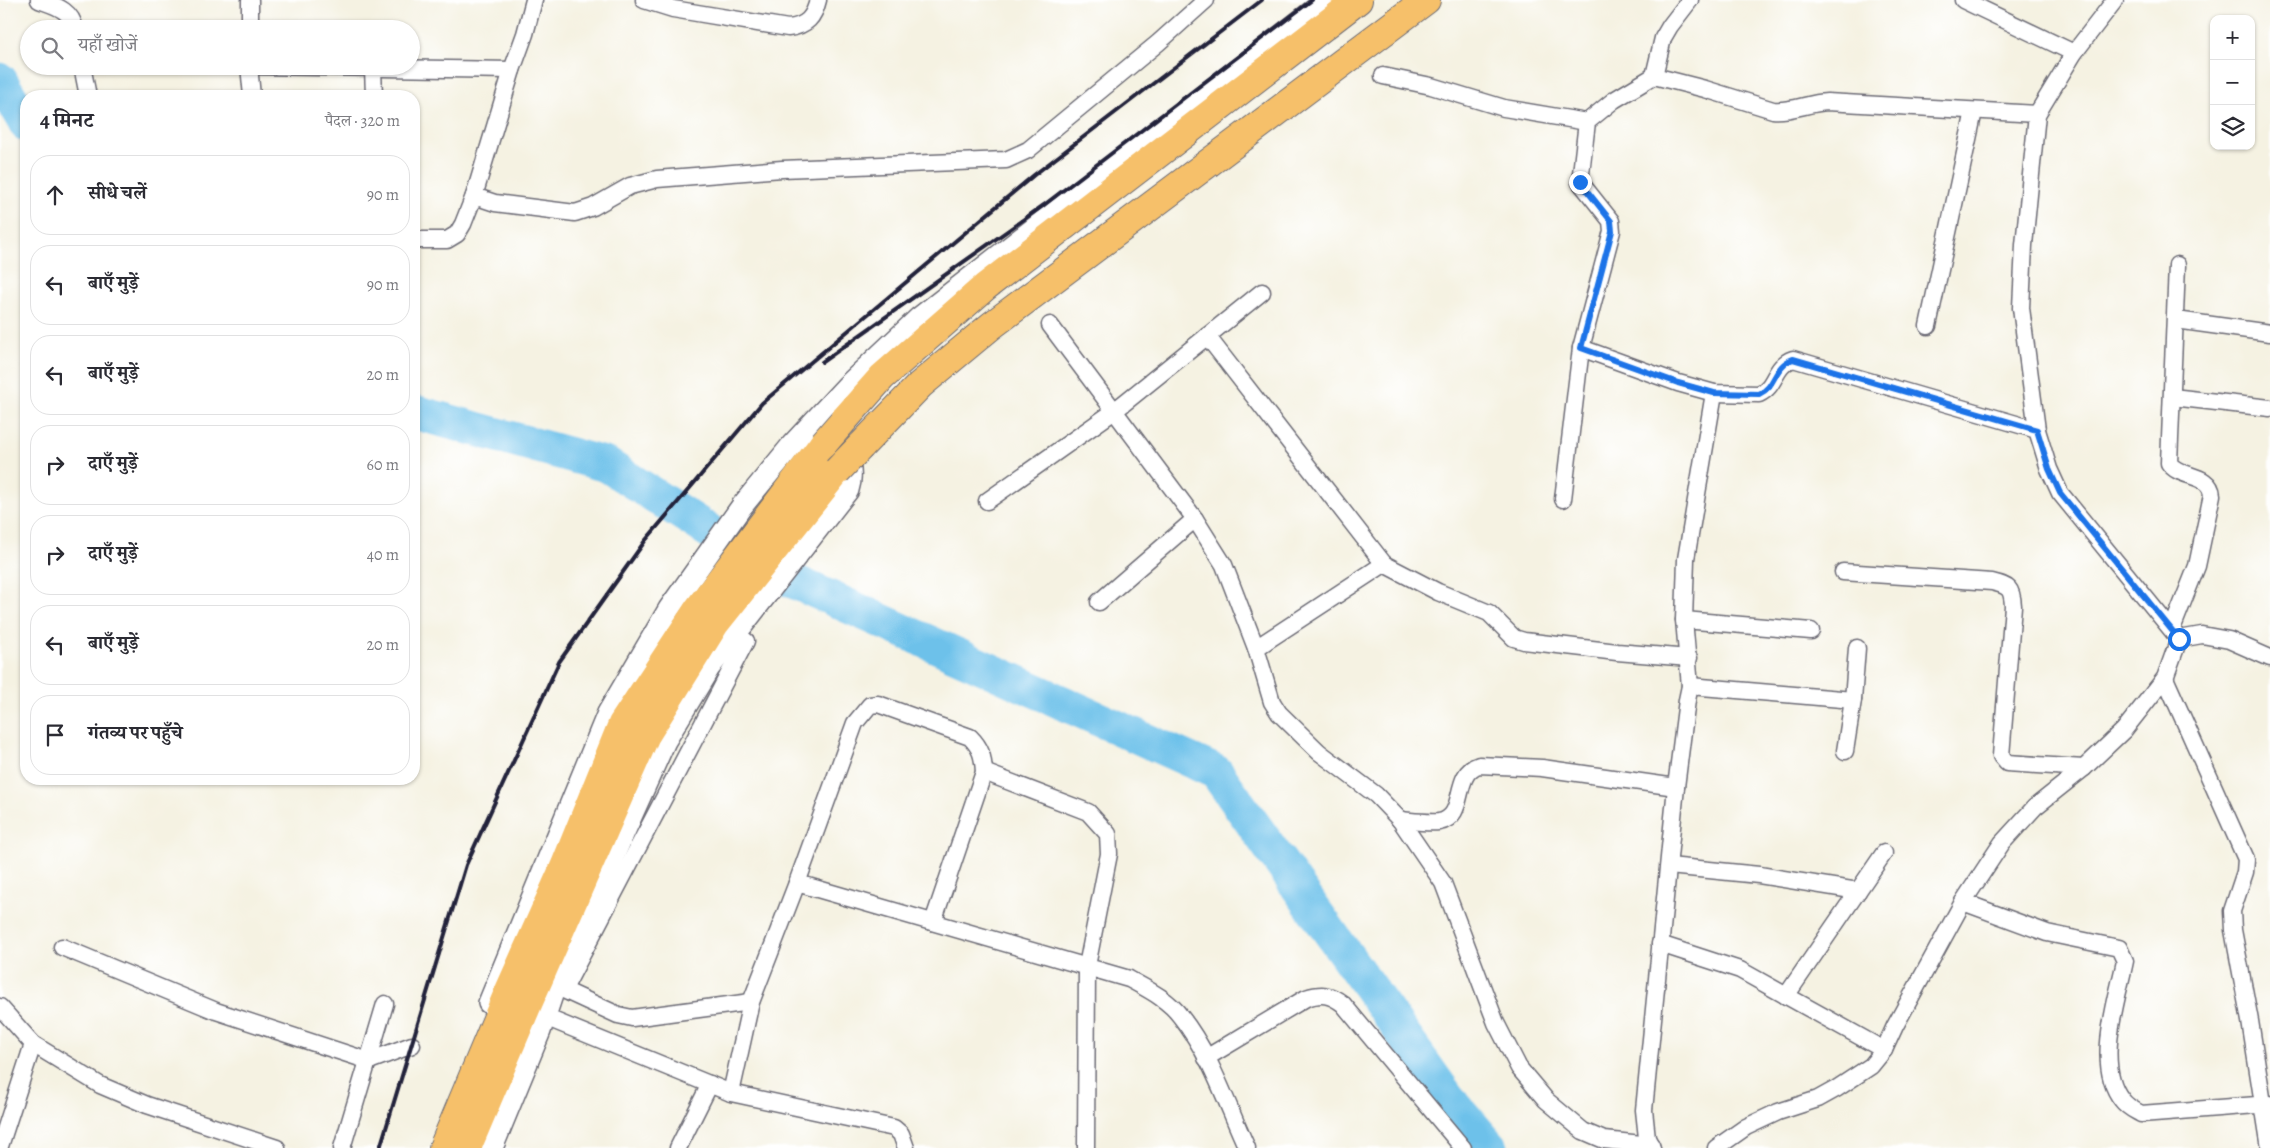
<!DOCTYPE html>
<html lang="hi">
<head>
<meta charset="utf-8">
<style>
  body { margin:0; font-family:Alegreya,"Noto Serif Devanagari",serif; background:#f7f7f7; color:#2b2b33 }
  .controls { position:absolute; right:15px; top:15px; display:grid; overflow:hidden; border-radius:10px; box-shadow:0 1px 4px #0004 }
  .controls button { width:45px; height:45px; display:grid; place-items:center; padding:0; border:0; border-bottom:1px solid #e1e1e2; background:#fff; color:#2b2b33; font:25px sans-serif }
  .stop { position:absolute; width:15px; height:15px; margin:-11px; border:4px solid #1a73e8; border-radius:50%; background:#fff }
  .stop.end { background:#1a73e8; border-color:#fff; box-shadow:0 1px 5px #0008 }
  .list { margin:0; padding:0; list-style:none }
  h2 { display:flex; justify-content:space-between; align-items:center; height:65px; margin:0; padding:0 20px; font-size:21px }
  h2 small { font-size:16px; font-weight:400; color:#7c7c81 }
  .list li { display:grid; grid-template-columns:32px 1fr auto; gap:15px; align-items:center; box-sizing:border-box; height:80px; margin:0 10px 10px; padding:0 10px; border:1px solid #e1e1e2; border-radius:20px }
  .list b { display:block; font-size:19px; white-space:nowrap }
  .list em { font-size:16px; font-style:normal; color:#7c7c81 }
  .icon { flex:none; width:28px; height:28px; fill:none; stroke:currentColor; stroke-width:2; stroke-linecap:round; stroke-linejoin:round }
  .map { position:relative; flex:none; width:2270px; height:1148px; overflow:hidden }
  .search { position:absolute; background:#fff; box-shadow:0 1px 4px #0004; left:20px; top:20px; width:400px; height:55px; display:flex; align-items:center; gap:12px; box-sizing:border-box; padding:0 18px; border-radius:28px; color:#7c7c81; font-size:19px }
  .panel { position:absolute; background:#fff; box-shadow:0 1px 4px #0004; left:20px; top:90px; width:400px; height:695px; border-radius:20px }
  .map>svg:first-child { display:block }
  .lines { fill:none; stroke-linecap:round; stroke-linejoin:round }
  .river { stroke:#6dc1ea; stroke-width:35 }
  .minor-casing { stroke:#6c6b75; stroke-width:19 }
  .tertiary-casing { stroke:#6c6b75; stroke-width:24 }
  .trunk-casing { stroke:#6c6b75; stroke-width:30 }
  .minor { stroke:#fff; stroke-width:16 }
  .tertiary { stroke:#fff; stroke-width:21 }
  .trunk { stroke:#f6c06b; stroke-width:28 }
  .rail { stroke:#22223b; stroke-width:4 }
  .trunk-bridge-casing { stroke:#6c6b75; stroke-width:30; stroke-linecap:butt }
  .trunk-bridge { stroke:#f6c06b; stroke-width:28 }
  .route { stroke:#1a73e8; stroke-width:6 }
</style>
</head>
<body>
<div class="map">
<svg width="2270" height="1148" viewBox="0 0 2270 1148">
  <rect width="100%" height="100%" fill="#fff"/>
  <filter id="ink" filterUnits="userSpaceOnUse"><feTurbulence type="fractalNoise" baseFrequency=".02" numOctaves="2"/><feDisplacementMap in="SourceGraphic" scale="10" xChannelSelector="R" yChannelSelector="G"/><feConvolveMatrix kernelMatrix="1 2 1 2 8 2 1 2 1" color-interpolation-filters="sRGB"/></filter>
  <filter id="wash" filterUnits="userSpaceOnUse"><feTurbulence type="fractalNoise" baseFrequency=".0096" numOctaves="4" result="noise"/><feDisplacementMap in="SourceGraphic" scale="20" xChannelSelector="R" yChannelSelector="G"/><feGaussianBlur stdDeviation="1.12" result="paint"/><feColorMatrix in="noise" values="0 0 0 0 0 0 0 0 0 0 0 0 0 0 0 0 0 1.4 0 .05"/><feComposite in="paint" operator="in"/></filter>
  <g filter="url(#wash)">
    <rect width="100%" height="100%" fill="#f5f2e2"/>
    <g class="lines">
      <g class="river">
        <path d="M0,80L26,124"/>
        <path d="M414,412L607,465L773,572L1216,772L1448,1098L1491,1148"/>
      </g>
    </g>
  </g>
  <g filter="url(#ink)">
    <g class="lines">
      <g class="minor-casing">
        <g id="minor">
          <path d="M39,0C55,6 71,9 75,29"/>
          <path d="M644,0L673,9L788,28C807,26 814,17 818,0"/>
          <path d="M1963,0L2074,53"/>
          <path d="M2115,0L2074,53L2037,114L2024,245L2021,308L2037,430L2049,469L2060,493L2179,639"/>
          <path d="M250,29V0"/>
          <path d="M82,66L88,96"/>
          <path d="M249,66L252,96"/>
          <path d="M253,66L512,70"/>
          <path d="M373,68L374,96"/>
          <path d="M1383,76L1431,86L1504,108L1587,122"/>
          <path d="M1654,76L1663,38L1670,26L1690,0"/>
          <path d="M474,196L495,203L575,213L593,207L630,186L657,179L782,169L1006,160L1028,150L1158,43L1206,0"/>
          <path d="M414,240H447L457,234L463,224L474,196L512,70L525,34L534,0"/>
          <path d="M2176,320L2270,333"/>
          <path d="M1050,325L1195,519L1224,565L1256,648L1272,702L1279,713L1319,752L1376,795L1400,820L1443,883L1496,1023L1519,1068L1546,1100L1583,1131L1604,1140L1651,1145"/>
          <path d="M1928,326L1974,111"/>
          <path d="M1207,336L1384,564L1438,592L1489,613L1514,638L1524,641L1617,652L1689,658"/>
          <path d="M1581,348L1678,383L1714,393L1759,394C1777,386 1773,366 1793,359L2037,430"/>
          <path d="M2172,397L2270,408"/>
          <path d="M1563,499L1581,348L1612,231L1611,221L1580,182L1587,122L1614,100L1654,76L1705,89L1773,110C1791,112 1808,103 1827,102L2037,114"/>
          <path d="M987,501L1113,412L1262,292"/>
          <path d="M1843,572L1992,582C2009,586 2012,588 2013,606L2001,756L2007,763L2084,768"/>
          <path d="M1099,602L1195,519"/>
          <path d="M1684,620L1811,631"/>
          <path d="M2172,629L2197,566L2212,495C2210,472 2179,479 2169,463L2177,265"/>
          <path d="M1256,648L1384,564"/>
          <path d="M2165,678L2246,859L2245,872L2232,911L2233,930L2250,1021L2270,1148"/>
          <path d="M1690,686L1853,700"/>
          <path d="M1845,751L1853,700L1857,648"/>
          <path d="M984,772L1088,812L1108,834L1109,854L1087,966L1086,1148"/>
          <path d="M1400,820C1412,821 1427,823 1439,822C1468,817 1451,774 1479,765L1542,768L1676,787"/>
          <path d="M1669,866L1759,875L1858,891"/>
          <path d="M797,883L1129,979C1147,989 1168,999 1181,1017C1211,1055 1227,1105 1247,1148"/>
          <path d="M1963,902L2047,933L2119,948L2125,961C2117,1001 2094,1065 2122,1100C2127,1107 2134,1110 2141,1114L2270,1104"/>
          <path d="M1660,944L1740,970L1884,1050"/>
          <path d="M62,947L216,1011L369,1061L412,1045"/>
          <path d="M555,986L618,1015L632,1018L751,1002"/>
          <path d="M564,989L746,641"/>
          <path d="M1786,996L1884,853"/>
          <path d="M0,1007L33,1044L100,1085L147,1105L277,1148"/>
          <path d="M545,1017L731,1093L894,1128L901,1134L906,1148"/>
          <path d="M1206,1058L1306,998C1322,993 1330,994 1343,1004L1463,1148"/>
          <path d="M731,1093L751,1002L797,883L855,723L870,705L878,704L970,737C981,748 983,756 984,772L933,922"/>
          <path d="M0,1146L33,1044"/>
          <path d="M342,1148L385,1004"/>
          <path d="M678,1148L710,1084"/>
          <path d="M1652,1148L1647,1138L1644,1110L1676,787L1687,700L1690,686L1684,620L1686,559L1714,393"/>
          <path d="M1716,1148L1746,1127L1778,1112L1818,1099L1836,1089L1871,1066L1884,1050L1895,1026L1963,902L2002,843L2035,807L2084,768L2124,730L2165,678L2179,639L2202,635L2229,640L2270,658"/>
        </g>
      </g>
      <g class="tertiary-casing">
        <g id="tertiary">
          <path d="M489,1003L608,713L669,609L742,506L792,445L847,386L919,318L1327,0"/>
          <path d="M492,1148L540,1031L555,986L665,741L709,668L848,490C857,461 839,444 822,423"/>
        </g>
      </g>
      <g class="trunk-casing">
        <g id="trunk">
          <path d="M843,421L882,377L986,286L1358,0"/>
          <path d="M861,446L920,385L991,326L1426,0"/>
          <path d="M443,1148L507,995L565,865L622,724L698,609L823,444"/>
          <path d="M467,1148L528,1004L646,735L715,624L837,471"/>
        </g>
      </g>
      <use href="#minor" class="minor"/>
      <use href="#tertiary" class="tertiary"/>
      <use href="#trunk" class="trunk"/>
      <g class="rail">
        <path d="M822,362L1044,205L1312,0"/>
        <path d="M380,1148L466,865L559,662L645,541L762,403L1034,175L1262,0"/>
      </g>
      <g class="trunk-bridge-casing">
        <g id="trunk-bridge">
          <path d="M823,444L843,421"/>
          <path d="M837,471L861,446"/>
        </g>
      </g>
      <use href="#trunk-bridge" class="trunk-bridge"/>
    </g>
  </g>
  <g class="lines" filter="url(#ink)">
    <path class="route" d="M1580,182L1611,221L1612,231L1581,348L1678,383L1714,393L1759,394C1777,386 1773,366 1793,359L2037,430L2049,469L2060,493L2179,639"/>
  </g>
</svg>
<div class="controls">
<button>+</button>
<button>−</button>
<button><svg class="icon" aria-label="layers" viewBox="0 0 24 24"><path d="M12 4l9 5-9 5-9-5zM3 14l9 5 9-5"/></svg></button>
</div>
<div class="stop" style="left:2179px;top:639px"></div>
<div class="stop end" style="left:1580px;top:182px"></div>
<div class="search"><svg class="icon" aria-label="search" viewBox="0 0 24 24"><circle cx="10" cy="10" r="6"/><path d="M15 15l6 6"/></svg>यहाँ खोजें</div>
<section class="panel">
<h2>4 मिनट<small>पैदल · 320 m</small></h2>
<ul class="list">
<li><svg class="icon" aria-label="ahead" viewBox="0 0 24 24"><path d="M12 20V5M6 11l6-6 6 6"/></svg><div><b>सीधे चलें</b></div><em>90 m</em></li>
<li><svg class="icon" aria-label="left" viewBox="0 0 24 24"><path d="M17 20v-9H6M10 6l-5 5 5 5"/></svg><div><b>बाएँ मुड़ें</b></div><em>90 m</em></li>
<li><svg class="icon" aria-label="left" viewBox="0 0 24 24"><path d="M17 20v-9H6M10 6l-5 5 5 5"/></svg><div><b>बाएँ मुड़ें</b></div><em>20 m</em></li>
<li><svg class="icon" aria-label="right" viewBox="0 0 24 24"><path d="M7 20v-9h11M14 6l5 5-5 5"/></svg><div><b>दाएँ मुड़ें</b></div><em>60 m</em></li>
<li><svg class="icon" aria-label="right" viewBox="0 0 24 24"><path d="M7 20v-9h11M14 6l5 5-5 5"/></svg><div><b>दाएँ मुड़ें</b></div><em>40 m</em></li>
<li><svg class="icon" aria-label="left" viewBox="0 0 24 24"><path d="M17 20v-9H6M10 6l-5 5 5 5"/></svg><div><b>बाएँ मुड़ें</b></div><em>20 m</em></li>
<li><svg class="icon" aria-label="arrive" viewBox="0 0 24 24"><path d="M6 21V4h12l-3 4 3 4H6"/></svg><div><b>गंतव्य पर पहुँचे</b></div></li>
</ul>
</section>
</div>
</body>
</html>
